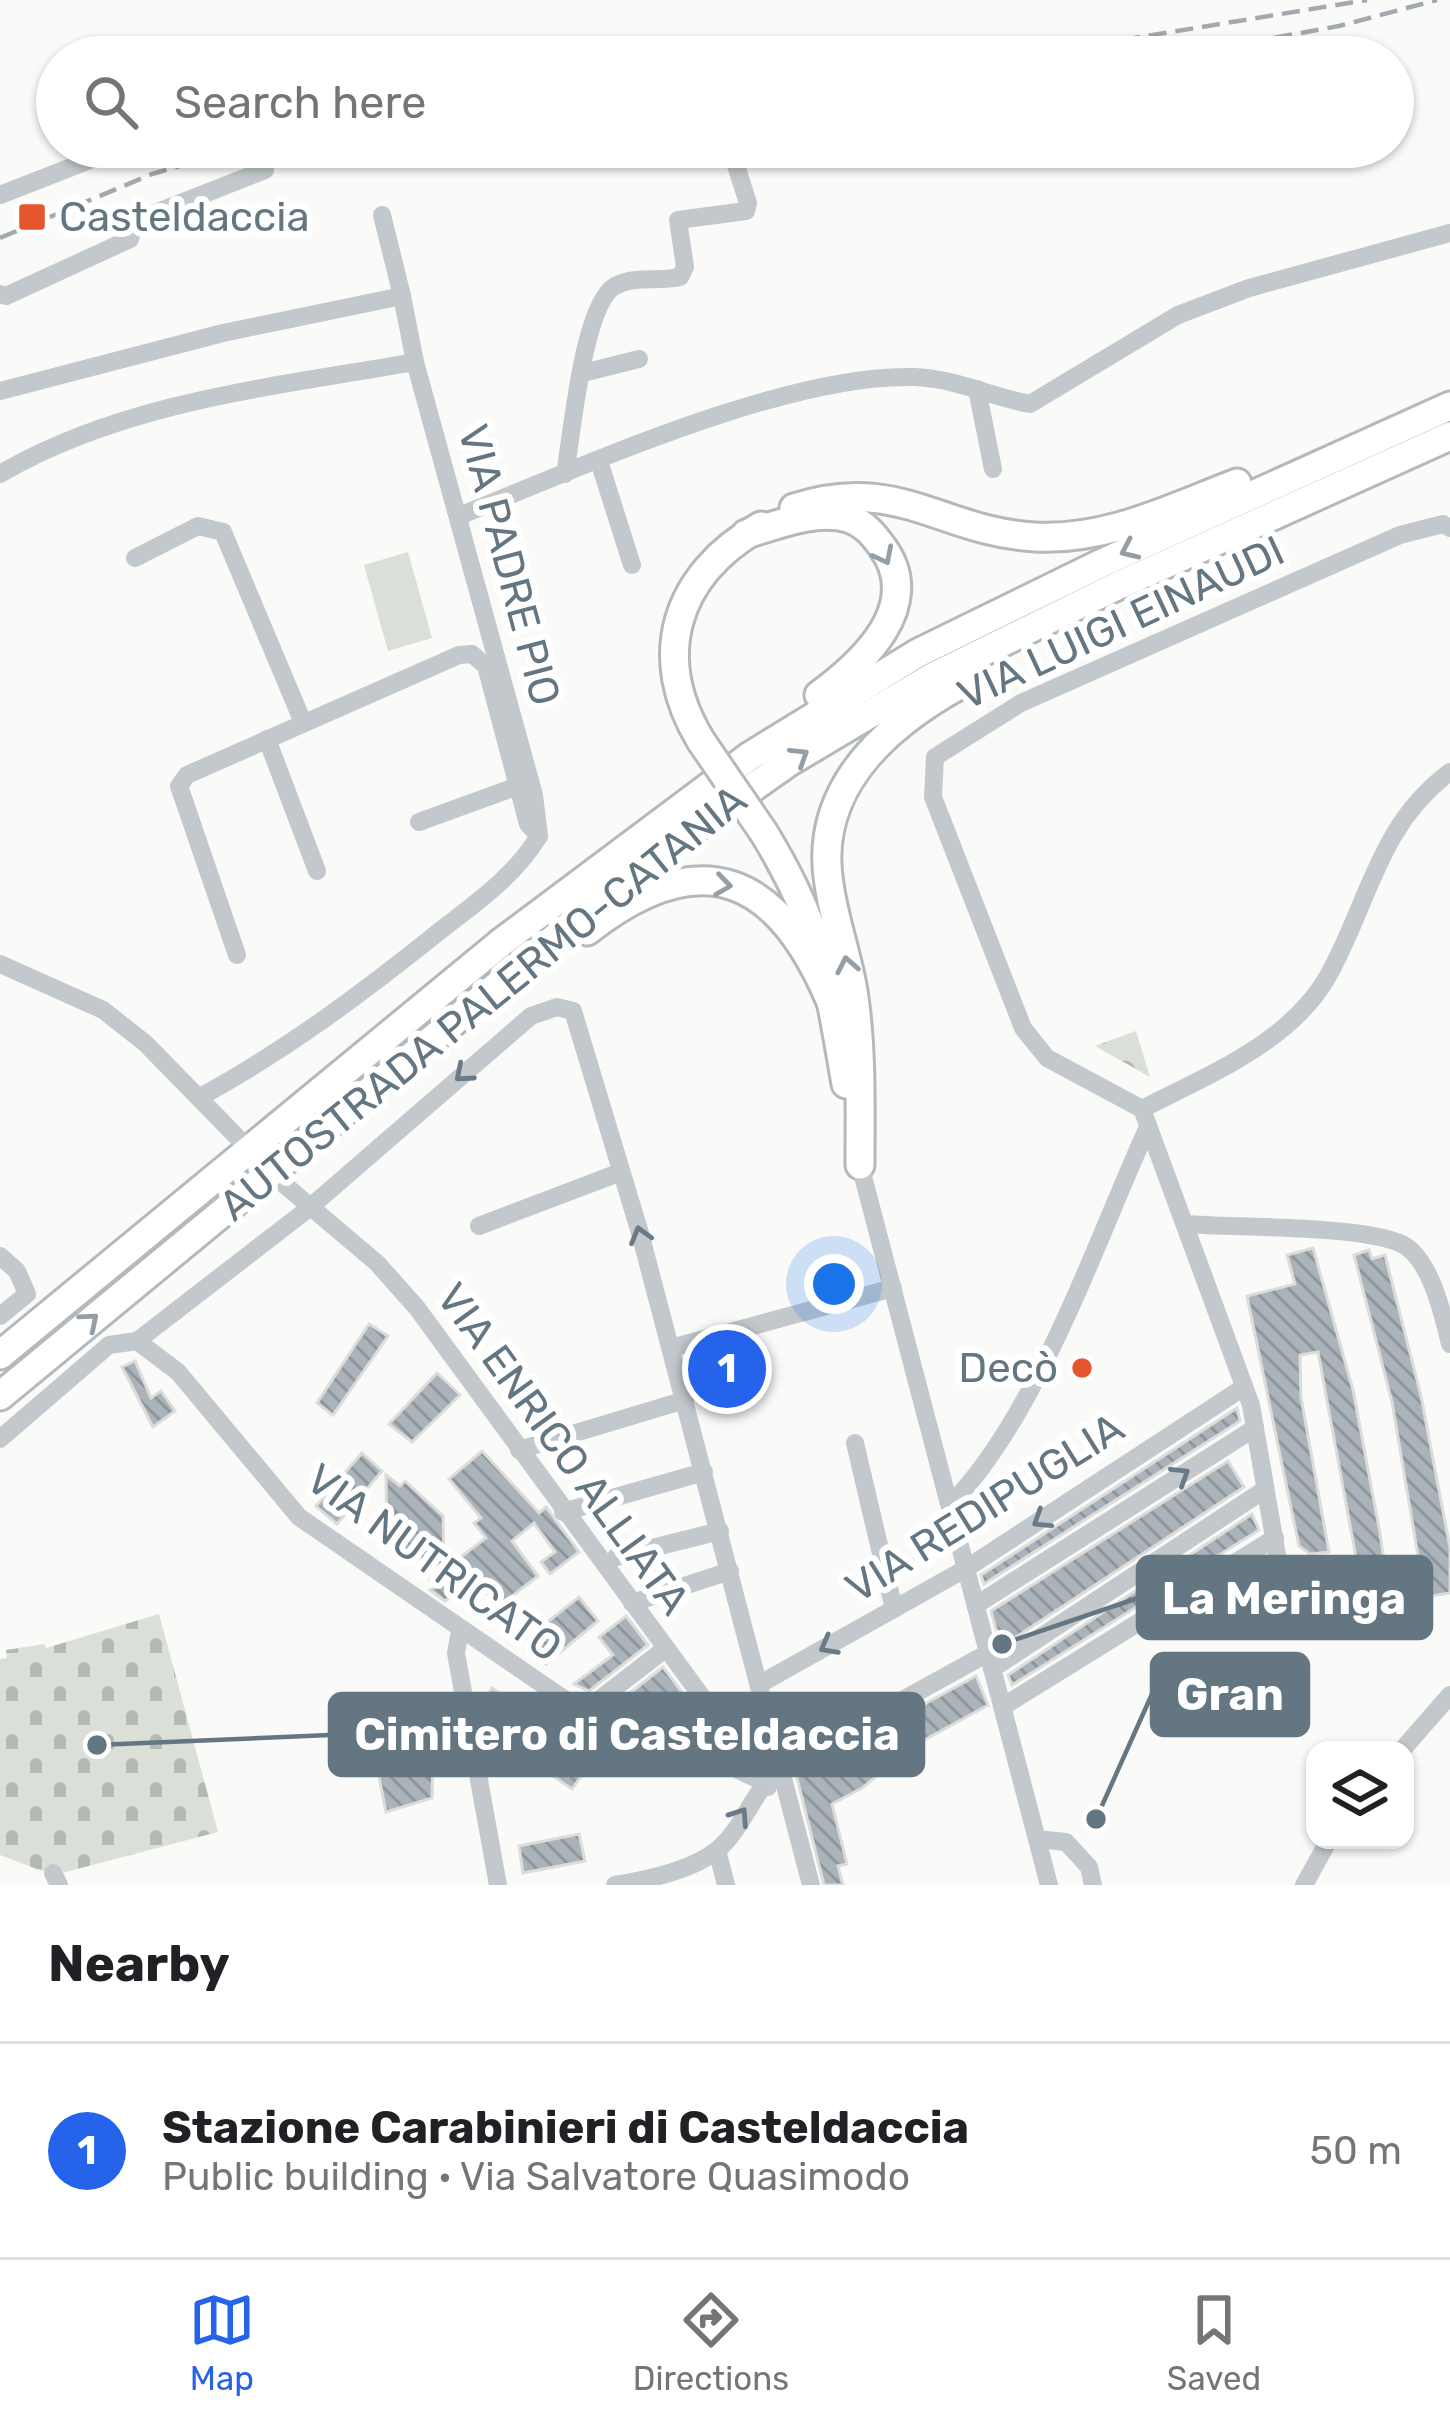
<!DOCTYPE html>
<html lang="en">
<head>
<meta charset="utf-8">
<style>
  body { margin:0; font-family:Rubik,sans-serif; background:#f6f6f6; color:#202124 }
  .controls { position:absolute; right:36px; bottom:36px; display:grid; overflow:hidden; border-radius:24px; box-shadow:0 3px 9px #0004 }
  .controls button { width:108px; height:108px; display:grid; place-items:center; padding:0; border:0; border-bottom:3px solid #e0e0e0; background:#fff; color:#202124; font:60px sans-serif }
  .you { position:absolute; left:834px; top:1284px; width:42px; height:42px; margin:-30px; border:9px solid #fff; border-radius:50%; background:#1a73e8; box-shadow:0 0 0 18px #1a73e833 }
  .badge { display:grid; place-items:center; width:78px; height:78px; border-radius:50%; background:#2563eb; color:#fff; font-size:39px; font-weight:700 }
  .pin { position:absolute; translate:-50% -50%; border:6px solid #fff; box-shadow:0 3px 12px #0006 }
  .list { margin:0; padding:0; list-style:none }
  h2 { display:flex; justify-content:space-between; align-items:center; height:156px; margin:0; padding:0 48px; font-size:51px }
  h2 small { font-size:39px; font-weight:400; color:#757577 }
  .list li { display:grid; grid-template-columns:78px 1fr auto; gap:36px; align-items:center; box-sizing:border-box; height:216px; padding:0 48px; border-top:3px solid #e0e0e0 }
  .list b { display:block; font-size:45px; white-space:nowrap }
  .list p { margin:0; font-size:39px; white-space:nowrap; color:#757577 }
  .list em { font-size:39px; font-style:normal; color:#757577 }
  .icon { flex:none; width:66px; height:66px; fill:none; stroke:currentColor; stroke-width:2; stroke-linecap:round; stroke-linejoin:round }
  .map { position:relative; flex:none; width:1450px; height:1885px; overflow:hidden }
  .search { position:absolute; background:#fff; box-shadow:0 3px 9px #0004; left:36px; right:36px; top:36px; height:132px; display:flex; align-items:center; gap:30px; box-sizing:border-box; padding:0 42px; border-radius:66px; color:#757577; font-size:45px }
  .sheet { height:372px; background:#fff }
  nav { display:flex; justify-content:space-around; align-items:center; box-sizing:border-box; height:168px; border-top:3px solid #e0e0e0; background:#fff; font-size:33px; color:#757577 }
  nav a { display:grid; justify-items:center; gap:6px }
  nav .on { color:#2563eb }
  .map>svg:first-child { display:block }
  .grass { fill:#dadfd7 }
  .cemetery { fill:url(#cemetery-stones) }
  .park { fill:url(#park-crowns) }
  .building { fill:url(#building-back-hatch); stroke:#dcdcda; stroke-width:3 }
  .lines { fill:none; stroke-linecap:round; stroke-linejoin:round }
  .highway-casing { stroke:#b4b9bd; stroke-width:33 }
  .minor { stroke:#c3c8cc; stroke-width:18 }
  .highway { stroke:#fff; stroke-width:27 }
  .rail { stroke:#a2aab0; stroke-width:4.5; stroke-dasharray:18 9; stroke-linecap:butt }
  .highway-bridge-casing { stroke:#b4b9bd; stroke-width:33; stroke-linecap:butt }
  .highway-bridge { stroke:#fff; stroke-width:27 }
  .oneway { stroke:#939fa8 }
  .oneway2 { stroke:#6a7a87 }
  .poi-dot { fill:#e4572e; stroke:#fff; stroke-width:4.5 }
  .labels { text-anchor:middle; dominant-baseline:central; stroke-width:12; stroke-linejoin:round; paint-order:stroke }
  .poi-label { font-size:42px; fill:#657683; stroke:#fff; text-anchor:start }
  .street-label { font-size:42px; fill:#657683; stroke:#fff }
  .leader { fill:none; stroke:#657683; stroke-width:4.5 }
  .callout-dot { fill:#657683; stroke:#fff; stroke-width:4.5 }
  .callout { fill:#657683; stroke:#657683; stroke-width:4.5 }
  .callout-label { font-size:45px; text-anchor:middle; font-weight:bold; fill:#fff }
</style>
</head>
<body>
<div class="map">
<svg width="1450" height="1885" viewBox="0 0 1450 1885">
  <defs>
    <pattern id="cemetery-stones" width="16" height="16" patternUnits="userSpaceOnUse" patternTransform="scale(3)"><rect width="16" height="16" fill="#dadfd7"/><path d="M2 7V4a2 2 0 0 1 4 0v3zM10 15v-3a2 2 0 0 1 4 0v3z" fill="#b4b9b4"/></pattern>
    <pattern id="park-crowns" width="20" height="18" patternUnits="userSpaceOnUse" patternTransform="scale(3)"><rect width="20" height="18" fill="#dadfd7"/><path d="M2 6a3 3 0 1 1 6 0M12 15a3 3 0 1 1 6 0" fill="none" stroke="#b4b9b4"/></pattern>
    <pattern id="building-back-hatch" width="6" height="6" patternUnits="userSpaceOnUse" patternTransform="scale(3)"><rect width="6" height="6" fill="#aab3b9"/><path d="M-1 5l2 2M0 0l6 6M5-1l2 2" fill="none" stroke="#8e969c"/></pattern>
  </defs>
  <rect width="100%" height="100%" fill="#fafaf8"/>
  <path class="grass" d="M408,552L432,638L388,651L364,565Z"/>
  <path class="cemetery" d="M159,1614L218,1832L62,1873L58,1865L42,1871L0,1855V1659L7,1658L6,1650L44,1644L46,1648Z"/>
  <path class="park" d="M1136,1031L1150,1077L1095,1046Z"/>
  <g class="building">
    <path d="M1313,1248L1353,1390L1380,1533L1385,1568L1381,1579L1358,1568L1318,1352L1300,1355L1301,1397L1329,1552L1310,1554L1299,1546L1247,1296L1295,1284L1287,1255Z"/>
    <path d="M1369,1250L1372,1259L1385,1255L1421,1396L1450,1548V1593L1425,1597L1392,1402L1354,1255Z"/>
    <path d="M369,1324L388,1336L333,1415L317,1403Z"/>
    <path d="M745,1348L752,1377L705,1388L700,1360Z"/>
    <path d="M135,1361L151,1398L161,1391L175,1411L153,1427L122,1367Z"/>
    <path d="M437,1373L460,1395L412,1442L389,1424Z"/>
    <path d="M1237,1408L1240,1421L984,1584L981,1575Z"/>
    <path d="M482,1451L539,1513L546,1507L579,1552L550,1574L541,1562L555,1552L534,1523L512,1541L538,1576L498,1607L476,1578L445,1601L430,1590L435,1587L430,1580L486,1538L474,1523L481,1518L449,1479Z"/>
    <path d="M362,1453L382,1471L337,1524L316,1506Z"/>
    <path d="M1228,1461L1244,1487L1001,1647L991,1611Z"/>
    <path d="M386,1475L400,1486L405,1481L443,1516L444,1567L403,1553L387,1538Z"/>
    <path d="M1252,1514L1259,1530L1012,1685L1008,1675Z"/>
    <path d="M579,1597L598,1621L546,1664L526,1639Z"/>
    <path d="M626,1616L648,1645L589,1691L574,1684L613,1655L599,1637Z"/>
    <path d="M663,1667L690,1703L722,1748L621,1700Z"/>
    <path d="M976,1676L988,1705L917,1744L862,1788L832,1804L847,1864L838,1866L843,1885H824L796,1774Z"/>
    <path d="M492,1688L546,1725L541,1732L589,1765L572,1789L522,1755L527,1748L481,1717L480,1707Z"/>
    <path d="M433,1756L432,1798L386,1812L379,1777Z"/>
    <path d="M579,1834L585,1861L523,1873L519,1846Z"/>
  </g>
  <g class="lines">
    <g class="highway-casing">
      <g id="highway">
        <path d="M794,508C898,474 941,532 1035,537C1107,541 1171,508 1237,483"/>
        <path d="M746,534C778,525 814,509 848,518C864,523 874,535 883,548C925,606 861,664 819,695"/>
        <path d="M701,741C650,657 674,575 761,526"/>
        <path d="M764,833C821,926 828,980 846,1084"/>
        <path d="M587,931C702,841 778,876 831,1002"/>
        <path d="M860,1165C860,1107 862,1049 853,991C847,955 834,920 829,884C812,782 896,717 976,676"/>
        <path d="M0,1355L503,941L750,756L918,653L1102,563L1450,406"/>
        <path d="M0,1396L646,863L789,762L932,677L1117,586L1450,436"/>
      </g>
    </g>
    <g class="minor">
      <path d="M0,195L123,147"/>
      <path d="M382,215L402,296"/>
      <path d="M0,294L6,296L130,239L135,221L265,170"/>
      <path d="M583,373L639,359"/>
      <path d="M977,389L993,469"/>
      <path d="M0,391L223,333L402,296L415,362L534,795L539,836C512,880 471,906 431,938C357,997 283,1052 200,1097"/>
      <path d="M599,461L632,565"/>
      <path d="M0,474C125,401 274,387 415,362"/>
      <path d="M565,474C572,435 583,304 615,286C636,275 658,282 680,277L685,267L678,220L746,211L748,203L730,147"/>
      <path d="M459,516C579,468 787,373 914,377C954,378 992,397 1030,404L1178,315L1249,288L1450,233"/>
      <path d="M135,558L198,526L223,532L302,720"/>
      <path d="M267,739L317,871"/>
      <path d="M419,822L518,786"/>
      <path d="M237,955L179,786L187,775L459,655L472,654L486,666L528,824L539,836"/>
      <path d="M0,964L103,1010L145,1043L239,1139"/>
      <path d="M1142,1109L1047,1058L1023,1028L933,797L935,757L1021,703L1400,535L1443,524L1450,528"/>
      <path d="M1142,1109C1208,1075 1290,1043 1328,976C1369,903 1378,825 1450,772"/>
      <path d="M1142,1109L1251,1405L1278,1561"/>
      <path d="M860,1165L1049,1885"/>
      <path d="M280,1181L377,1263L417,1308L768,1787"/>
      <path d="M1186,1224C1236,1228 1361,1225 1402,1244C1431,1259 1443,1315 1450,1344"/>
      <path d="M479,1226L621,1172"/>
      <path d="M0,1256L17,1271L27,1294L0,1316"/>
      <path d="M137,1341L308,1209L531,1016L557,1007L573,1011L640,1233L811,1885"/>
      <path d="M671,1348L893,1288"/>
      <path d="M0,1439L109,1345L137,1341L178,1372L299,1517L561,1697L579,1707L595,1703L764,1782"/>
      <path d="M855,1443L894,1609"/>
      <path d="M519,1450L685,1400"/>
      <path d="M950,1505C1038,1415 1095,1243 1148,1127"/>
      <path d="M563,1512L704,1472"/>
      <path d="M616,1557L720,1531"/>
      <path d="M632,1603L730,1571"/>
      <path d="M976,1605L1255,1428"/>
      <path d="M460,1631L456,1653L498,1885"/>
      <path d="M992,1669L1264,1490"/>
      <path d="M760,1684L967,1568L1244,1387"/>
      <path d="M595,1703L665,1649"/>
      <path d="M1002,1707L1275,1538"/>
      <path d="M1402,1750L1450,1695"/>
      <path d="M1037,1839L1066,1842L1089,1867L1093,1885"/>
      <path d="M717,1850L726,1885"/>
      <path d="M53,1873L59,1885"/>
      <path d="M615,1885C647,1880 690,1871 716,1851C743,1830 753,1790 781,1767L988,1653"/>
      <path d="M1304,1885L1329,1840"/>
    </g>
    <use href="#highway" class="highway"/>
    <g class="rail">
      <path d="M934,57L1079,47L1367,0"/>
      <path d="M1168,57L1339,26L1437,0"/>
      <path d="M0,238L152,174L245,147"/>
    </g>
    <g class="highway-bridge-casing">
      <path id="highway-bridge" d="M701,741L764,833"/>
    </g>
    <use href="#highway-bridge" class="highway-bridge"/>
  </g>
  <defs><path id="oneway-chevron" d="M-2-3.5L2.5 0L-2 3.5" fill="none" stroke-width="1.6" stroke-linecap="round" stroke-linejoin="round" transform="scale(3)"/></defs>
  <g class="oneway">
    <use href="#oneway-chevron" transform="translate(1129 550) rotate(156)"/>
    <use href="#oneway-chevron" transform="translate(884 556) rotate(63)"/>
    <use href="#oneway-chevron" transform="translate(800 756) rotate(-32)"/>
    <use href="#oneway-chevron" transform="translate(723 885) rotate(8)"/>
    <use href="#oneway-chevron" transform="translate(847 965) rotate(-101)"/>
    <use href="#oneway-chevron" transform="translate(90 1321) rotate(-40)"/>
  </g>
  <g class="oneway2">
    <use href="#oneway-chevron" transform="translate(463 1074) rotate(139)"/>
    <use href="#oneway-chevron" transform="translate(640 1235) rotate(-106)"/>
    <use href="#oneway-chevron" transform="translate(1181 1475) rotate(-32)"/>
    <use href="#oneway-chevron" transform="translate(1041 1520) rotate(147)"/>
    <use href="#oneway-chevron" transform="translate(828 1646) rotate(151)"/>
    <use href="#oneway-chevron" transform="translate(740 1816) rotate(-56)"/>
  </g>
  <g class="poi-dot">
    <rect x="17" y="202" width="30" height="30" rx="6"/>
    <circle cx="1082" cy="1368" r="12"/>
  </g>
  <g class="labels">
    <g class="poi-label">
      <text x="59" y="217">Casteldaccia</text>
      <text x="1058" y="1368" text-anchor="end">Decò</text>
    </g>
    <g class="street-label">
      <text transform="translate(509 565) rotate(75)">VIA PADRE PIO</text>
      <text transform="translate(1121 623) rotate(-25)">VIA LUIGI EINAUDI</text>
      <text transform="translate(483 1003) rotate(-39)">AUTOSTRADA PALERMO-CATANIA</text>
      <text transform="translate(563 1449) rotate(54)">VIA ENRICO ALLIATA</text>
      <text transform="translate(985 1508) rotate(-32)">VIA REDIPUGLIA</text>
      <text transform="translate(434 1563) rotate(36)">VIA NUTRICATO</text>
    </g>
  </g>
  <path class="leader" d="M1002 1644L1138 1598M1096 1819L1152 1694M97 1745L330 1735"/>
  <g class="callout-dot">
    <circle cx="1002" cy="1644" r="12"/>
    <circle cx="1096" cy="1819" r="12"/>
    <circle cx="97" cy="1745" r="12"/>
  </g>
  <g class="callout">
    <rect x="1138" y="1557" width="293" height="81" rx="12"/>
    <rect x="1152" y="1654" width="156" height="81" rx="12"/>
    <rect x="330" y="1694" width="593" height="81" rx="12"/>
  </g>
  <g class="callout-label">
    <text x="1284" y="1614">La Meringa</text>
    <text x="1230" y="1710">Gran</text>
    <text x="627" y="1750">Cimitero di Casteldaccia</text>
  </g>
</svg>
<div class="controls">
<button><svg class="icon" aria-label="layers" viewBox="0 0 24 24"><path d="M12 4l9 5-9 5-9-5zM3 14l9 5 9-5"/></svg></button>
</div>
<div class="you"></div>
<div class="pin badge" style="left:727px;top:1369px">1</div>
<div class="search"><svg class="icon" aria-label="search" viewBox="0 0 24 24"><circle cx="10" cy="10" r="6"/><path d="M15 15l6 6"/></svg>Search here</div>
</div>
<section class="sheet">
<h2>Nearby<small></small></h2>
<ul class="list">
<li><span class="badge">1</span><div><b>Stazione Carabinieri di Casteldaccia</b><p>Public building · Via Salvatore Quasimodo</p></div><em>50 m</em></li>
</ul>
</section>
<nav>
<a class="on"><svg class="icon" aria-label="map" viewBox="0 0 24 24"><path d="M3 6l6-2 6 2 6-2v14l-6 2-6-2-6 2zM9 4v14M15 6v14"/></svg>Map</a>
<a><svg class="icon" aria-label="directions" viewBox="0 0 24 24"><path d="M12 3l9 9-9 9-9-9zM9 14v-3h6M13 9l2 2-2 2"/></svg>Directions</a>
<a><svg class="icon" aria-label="saved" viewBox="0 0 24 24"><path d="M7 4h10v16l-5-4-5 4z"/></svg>Saved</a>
</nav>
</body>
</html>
